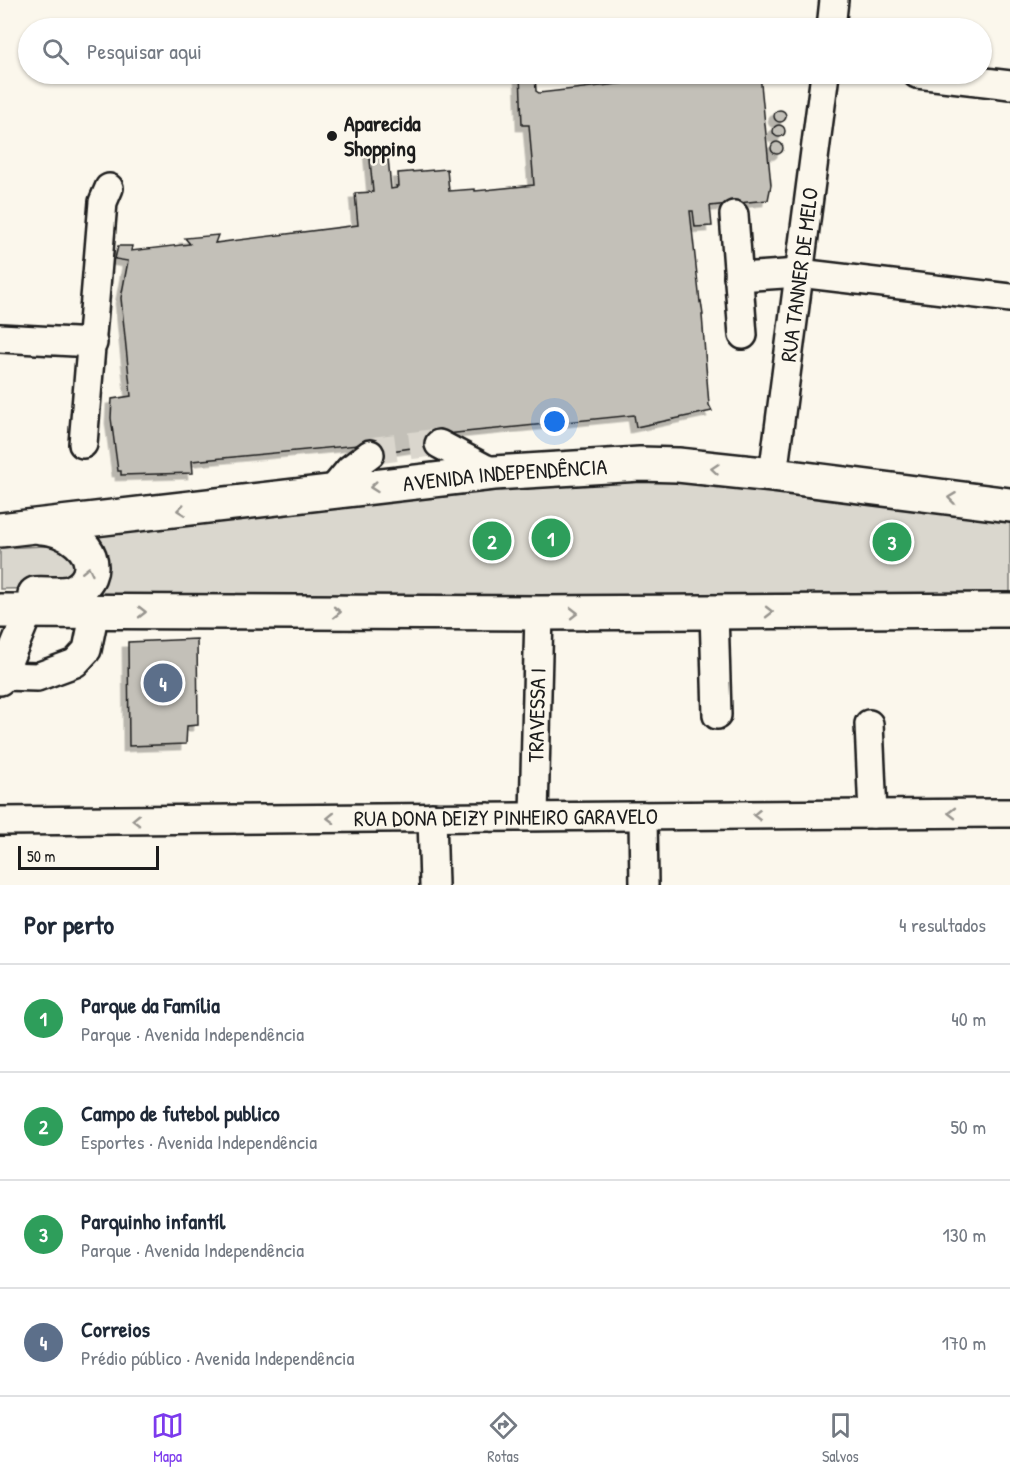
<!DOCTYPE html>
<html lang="pt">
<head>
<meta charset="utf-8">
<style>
  body { margin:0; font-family:"Patrick Hand",sans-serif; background:#f2f2f3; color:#1f2937 }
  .scale { position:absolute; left:18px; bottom:15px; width:141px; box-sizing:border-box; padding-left:6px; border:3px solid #1c1c1c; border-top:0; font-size:16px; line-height:21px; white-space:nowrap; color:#1c1c1c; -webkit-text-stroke:4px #fbf7ec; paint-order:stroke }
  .you { position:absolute; left:555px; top:422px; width:21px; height:21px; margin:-15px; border:4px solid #fff; border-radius:50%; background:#1a73e8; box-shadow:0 0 0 9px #1a73e833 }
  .badge { display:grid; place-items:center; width:39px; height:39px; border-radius:50%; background:#7c3aed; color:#fff; font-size:20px; font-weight:700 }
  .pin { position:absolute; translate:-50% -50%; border:3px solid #fff; box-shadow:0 2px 6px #0006 }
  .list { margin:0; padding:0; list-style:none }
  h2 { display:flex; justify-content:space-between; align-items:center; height:78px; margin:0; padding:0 24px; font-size:26px }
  h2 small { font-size:20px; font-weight:400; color:#747a83 }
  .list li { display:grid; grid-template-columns:39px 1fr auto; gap:18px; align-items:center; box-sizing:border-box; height:108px; padding:0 24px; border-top:2px solid #e0e1e3 }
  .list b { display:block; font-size:22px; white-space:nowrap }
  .list p { margin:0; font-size:20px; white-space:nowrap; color:#747a83 }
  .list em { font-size:20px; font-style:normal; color:#747a83 }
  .icon { flex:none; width:33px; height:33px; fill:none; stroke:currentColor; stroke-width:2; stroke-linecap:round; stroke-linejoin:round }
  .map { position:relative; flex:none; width:1010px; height:885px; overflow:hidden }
  .search { position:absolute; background:#fff; box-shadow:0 2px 4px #0004; left:18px; right:18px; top:18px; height:66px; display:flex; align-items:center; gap:15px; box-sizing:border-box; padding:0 21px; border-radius:33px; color:#747a83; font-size:22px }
  .sheet { height:510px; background:#fff }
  nav { display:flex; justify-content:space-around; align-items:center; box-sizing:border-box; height:84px; border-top:2px solid #e0e1e3; background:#fff; font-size:16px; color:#747a83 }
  nav a { display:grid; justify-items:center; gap:3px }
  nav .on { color:#7c3aed }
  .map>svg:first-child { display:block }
  .green { fill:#dad7ce; stroke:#7b7a75; stroke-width:1.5 }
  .building { fill:#c3c0b8; stroke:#1c1c1c; stroke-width:1.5; filter:url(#shadow) }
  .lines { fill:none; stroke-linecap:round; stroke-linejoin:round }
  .minor-tunnel { stroke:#dad6cd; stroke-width:27; stroke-dasharray:27 14; stroke-linecap:butt }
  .minor-casing { stroke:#1c1c1c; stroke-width:32 }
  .major-casing { stroke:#1c1c1c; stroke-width:38 }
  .minor { stroke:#fbf7ec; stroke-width:27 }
  .major { stroke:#fbf7ec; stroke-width:33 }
  .oneway { stroke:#97948e }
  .poi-dot { fill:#1c1c1c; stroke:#fbf7ec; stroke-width:2 }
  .labels { text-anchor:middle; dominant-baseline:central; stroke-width:5; stroke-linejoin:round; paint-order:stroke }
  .poi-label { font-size:22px; font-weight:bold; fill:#1c1c1c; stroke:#fbf7ec; text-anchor:start }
  .street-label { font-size:22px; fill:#1c1c1c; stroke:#fbf7ec }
</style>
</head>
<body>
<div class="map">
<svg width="1010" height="885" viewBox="0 0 1010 885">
  <defs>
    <filter id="shadow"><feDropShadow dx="-5.5" dy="5.5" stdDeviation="0" flood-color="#0004"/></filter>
  </defs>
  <rect width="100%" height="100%" fill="#fbf7ec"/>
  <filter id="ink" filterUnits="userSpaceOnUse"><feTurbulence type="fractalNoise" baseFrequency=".0167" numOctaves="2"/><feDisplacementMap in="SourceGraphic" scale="12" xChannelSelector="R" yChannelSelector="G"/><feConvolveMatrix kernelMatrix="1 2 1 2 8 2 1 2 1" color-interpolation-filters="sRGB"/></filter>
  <g filter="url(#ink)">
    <g class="green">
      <path d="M642,472L1010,512V593L87,599L89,535Z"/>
      <path d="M45,546L66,547L80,565L62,588L0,589V548Z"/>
    </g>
    <g class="building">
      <path d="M520,74H535L536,91L539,93L706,74H760L771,185L768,200L710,206L712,226L695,227L693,211H690L700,302L701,301L703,315H702L709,405L712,411L636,427L634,415L446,434L439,444L370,454L359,451L358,445L192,461L193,473L121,475V471H118L111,418L112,399L131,396L121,298L128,261L115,259L118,246H132L131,251L190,244L185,238L218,235L215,243L358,225L355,193L373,192L369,149L387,147L391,189L397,188L396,186H399L398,173L447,169L449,191L475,189V191L534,185L529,125H522Z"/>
      <circle cx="780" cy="116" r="6"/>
      <circle cx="779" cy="131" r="6"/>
      <circle cx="777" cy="148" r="6"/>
      <path d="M197,639L198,725L187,726L186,744L129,746L128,642Z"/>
    </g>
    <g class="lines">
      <path class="minor-tunnel" d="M370,454L377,450L431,443L439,444"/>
      <g class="minor-casing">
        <g id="minor">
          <path d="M831,28L834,0"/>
          <path d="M917,74L1010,85"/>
          <path d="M734,215L743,335"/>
          <path d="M738,277L799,273L1010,298"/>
          <path d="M0,338L93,343"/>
          <path d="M83,444L103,202L109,188"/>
          <path d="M439,444L494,473"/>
          <path id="s1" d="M773,475L825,74"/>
          <path d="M331,492L350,469L370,454"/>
          <path d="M714,612L717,715"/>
          <path d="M2,676L37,677L75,663L87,650L95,611"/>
          <path d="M0,681L29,611"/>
          <path d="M869,724L873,814"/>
          <path id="s2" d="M534,815L539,613"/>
          <path d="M643,816L644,885"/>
          <path d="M432,817L434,885"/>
          <path id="s3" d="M0,821L1010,813"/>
        </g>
      </g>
      <g class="major-casing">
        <g id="major">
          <path id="s4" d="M0,530L494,473L640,464L678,465L773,475L1010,505"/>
          <path d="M35,594C46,593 61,596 72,592C79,589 86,583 89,576C100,549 64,527 41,527"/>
          <path d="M0,611L539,613L1010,610"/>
        </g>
      </g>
      <use href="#minor" class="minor"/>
      <use href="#major" class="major"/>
    </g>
    <defs><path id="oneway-chevron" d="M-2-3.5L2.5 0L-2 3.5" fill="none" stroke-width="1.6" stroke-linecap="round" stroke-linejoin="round" transform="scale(1.5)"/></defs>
    <g class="oneway">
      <use href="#oneway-chevron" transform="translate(715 469) rotate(-175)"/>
      <use href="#oneway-chevron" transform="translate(374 487) rotate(174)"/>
      <use href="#oneway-chevron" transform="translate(952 498) rotate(-173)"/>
      <use href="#oneway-chevron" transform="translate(181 510) rotate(173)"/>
      <use href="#oneway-chevron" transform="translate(88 571) rotate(-77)"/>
      <use href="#oneway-chevron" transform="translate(142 612)"/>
      <use href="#oneway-chevron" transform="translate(337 612)"/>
      <use href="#oneway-chevron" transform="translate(769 612)"/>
      <use href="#oneway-chevron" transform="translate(574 613)"/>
      <use href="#oneway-chevron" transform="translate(952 813) rotate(180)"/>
      <use href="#oneway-chevron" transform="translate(757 815) rotate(179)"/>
      <use href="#oneway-chevron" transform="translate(331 818) rotate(179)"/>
      <use href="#oneway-chevron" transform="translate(136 820) rotate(179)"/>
    </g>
  </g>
  <circle class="poi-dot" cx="332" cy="136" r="6"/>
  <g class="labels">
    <g class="poi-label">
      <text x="344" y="123">Aparecida<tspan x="344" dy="25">Shopping</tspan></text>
    </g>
    <g class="street-label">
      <text stroke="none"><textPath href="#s1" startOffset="202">RUA TANNER DE MELO</textPath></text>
      <text stroke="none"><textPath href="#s4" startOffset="508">AVENIDA INDEPENDÊNCIA</textPath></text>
      <text stroke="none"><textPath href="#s2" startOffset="100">TRAVESSA I</textPath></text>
      <text stroke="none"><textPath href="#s3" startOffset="506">RUA DONA DEIZY PINHEIRO GARAVELO</textPath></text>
    </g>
  </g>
</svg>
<div class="scale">50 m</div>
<div class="you"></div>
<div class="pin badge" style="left:551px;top:538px;background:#2e9e5b">1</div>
<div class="pin badge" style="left:492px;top:541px;background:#2e9e5b">2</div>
<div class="pin badge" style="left:892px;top:542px;background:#2e9e5b">3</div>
<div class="pin badge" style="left:163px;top:683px;background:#5c6f8a">4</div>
<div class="search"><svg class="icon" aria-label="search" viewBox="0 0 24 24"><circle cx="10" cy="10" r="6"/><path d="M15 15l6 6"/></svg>Pesquisar aqui</div>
</div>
<section class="sheet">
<h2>Por perto<small>4 resultados</small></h2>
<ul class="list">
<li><span class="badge" style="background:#2e9e5b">1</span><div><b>Parque da Família</b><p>Parque · Avenida Independência</p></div><em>40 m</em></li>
<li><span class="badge" style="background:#2e9e5b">2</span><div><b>Campo de futebol publico</b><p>Esportes · Avenida Independência</p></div><em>50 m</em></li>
<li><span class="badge" style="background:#2e9e5b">3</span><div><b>Parquinho infantíl</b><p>Parque · Avenida Independência</p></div><em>130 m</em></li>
<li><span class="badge" style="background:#5c6f8a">4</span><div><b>Correios</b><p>Prédio público · Avenida Independência</p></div><em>170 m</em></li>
</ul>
</section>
<nav>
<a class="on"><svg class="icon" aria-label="map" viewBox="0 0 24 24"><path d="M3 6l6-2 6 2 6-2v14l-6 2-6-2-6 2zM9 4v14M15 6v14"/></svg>Mapa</a>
<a><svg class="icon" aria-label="directions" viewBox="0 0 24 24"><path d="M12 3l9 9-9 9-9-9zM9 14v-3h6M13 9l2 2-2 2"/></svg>Rotas</a>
<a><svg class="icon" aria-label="saved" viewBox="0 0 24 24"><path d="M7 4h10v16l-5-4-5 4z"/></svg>Salvos</a>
</nav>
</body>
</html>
